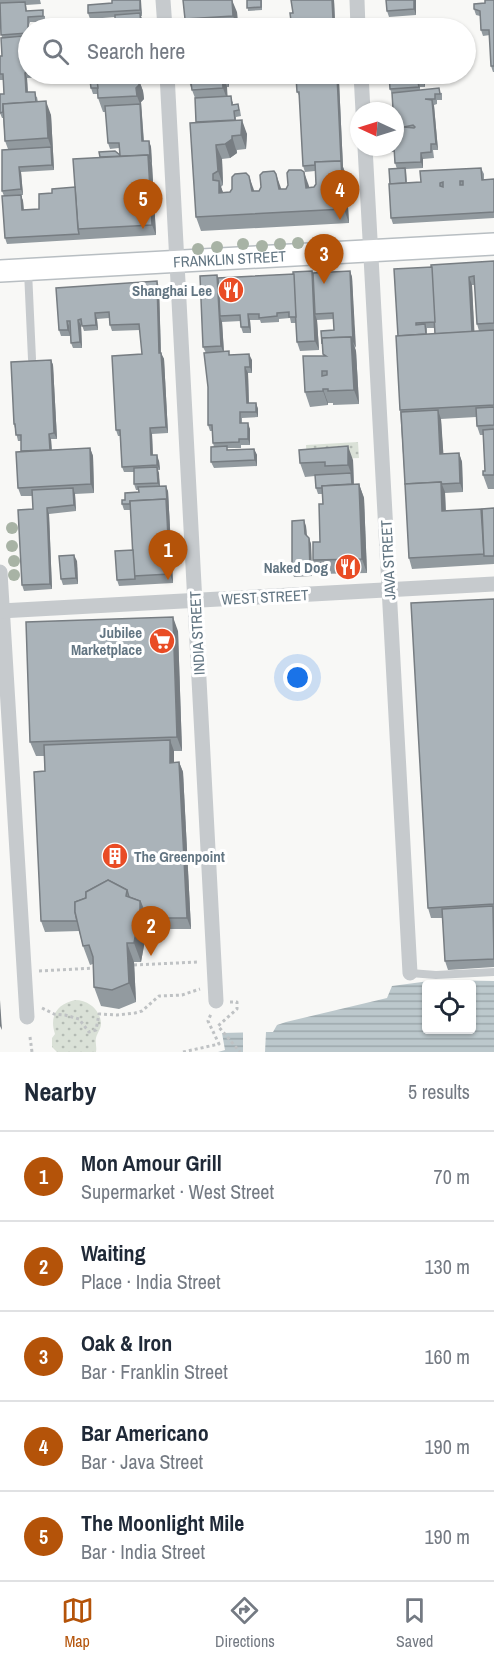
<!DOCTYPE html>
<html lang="en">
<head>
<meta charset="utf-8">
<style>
  body { margin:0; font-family:"Archivo Narrow",sans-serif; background:#f6f6f7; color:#1f2937 }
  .controls { position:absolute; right:18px; bottom:18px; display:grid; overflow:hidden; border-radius:6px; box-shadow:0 2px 4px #0004 }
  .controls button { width:54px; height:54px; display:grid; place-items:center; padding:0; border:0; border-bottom:2px solid #e0e1e3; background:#fff; color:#1f2937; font:30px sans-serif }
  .compass { position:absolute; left:350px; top:102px; width:54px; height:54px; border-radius:50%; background:#fff; box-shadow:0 2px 4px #0004; rotate:274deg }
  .you { position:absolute; left:298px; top:678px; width:21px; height:21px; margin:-15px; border:4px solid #fff; border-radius:50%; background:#1a73e8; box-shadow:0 0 0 9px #1a73e833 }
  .badge { display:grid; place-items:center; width:39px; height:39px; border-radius:50%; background:#b45309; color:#fff; font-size:20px; font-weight:700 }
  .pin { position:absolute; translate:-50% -50px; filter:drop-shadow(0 2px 3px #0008) }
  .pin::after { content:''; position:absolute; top:32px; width:21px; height:18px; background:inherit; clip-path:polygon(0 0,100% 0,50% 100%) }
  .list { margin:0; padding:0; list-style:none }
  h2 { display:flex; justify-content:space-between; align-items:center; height:78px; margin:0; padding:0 24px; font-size:26px }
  h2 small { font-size:20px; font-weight:400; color:#747a83 }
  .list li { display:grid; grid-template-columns:39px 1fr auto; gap:18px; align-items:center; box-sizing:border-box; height:90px; padding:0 24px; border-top:2px solid #e0e1e3 }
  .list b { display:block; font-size:22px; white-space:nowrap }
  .list p { margin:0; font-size:20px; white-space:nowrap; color:#747a83 }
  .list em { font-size:20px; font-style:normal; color:#747a83 }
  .icon { flex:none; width:33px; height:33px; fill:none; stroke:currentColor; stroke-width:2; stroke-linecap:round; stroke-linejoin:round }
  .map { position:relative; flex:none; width:494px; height:1052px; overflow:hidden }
  .search { position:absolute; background:#fff; box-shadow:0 2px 4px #0004; left:18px; right:18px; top:18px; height:66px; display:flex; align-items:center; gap:15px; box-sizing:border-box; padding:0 21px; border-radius:33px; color:#747a83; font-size:22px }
  .sheet { height:528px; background:#fff }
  nav { display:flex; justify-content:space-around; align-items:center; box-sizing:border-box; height:84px; border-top:2px solid #e0e1e3; background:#fff; font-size:16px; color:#747a83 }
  nav a { display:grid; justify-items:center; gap:3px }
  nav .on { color:#b45309 }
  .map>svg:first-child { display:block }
  .park { fill:url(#park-dots) }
  .water { fill:url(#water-rules); fill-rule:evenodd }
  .pier { fill:#f8f8f6 }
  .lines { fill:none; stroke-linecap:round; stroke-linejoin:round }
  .secondary-casing { stroke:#b8bec2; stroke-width:24 }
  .path { stroke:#bfc2c4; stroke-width:3; stroke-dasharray:3 3; stroke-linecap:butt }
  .lane { stroke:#c6cacd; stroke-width:8 }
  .street { stroke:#c6cacd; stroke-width:15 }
  .secondary { stroke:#fff; stroke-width:21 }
  .tree { fill:#a8b3a5 }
  .wall { fill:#929a9f; fill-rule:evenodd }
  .shaded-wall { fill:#777d82 }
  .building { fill:#aab3b9; stroke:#777d82; stroke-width:1.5; fill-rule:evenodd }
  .labels { text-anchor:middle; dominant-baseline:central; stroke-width:6; stroke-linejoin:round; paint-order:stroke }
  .street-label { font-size:15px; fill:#627582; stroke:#fff }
  .poi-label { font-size:15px; font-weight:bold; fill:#627582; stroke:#fff; text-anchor:end }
</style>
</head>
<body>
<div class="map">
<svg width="494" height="1052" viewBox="0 0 494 1052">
  <defs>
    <pattern id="park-dots" width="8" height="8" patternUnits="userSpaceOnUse" patternTransform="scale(1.5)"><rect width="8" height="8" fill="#dae1d7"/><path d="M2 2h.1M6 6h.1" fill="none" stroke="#b4bbb4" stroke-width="1.8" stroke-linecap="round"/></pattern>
    <pattern id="water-rules" width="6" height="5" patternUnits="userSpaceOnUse" patternTransform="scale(1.5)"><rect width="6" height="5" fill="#bcc8cc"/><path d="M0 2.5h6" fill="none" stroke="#9ca7ab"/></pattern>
  </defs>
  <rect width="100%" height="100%" fill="#f8f8f6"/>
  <g class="park">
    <path d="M358,442L359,458L307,460L306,445Z"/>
    <path d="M75,1000C88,1000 101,1010 101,1024C101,1029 97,1033 96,1038C95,1042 97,1047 96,1052H57L52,1047V1038L55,1034C49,1016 57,1004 75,1000Z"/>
  </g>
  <path class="water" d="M437,980L494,981V1052H218L225,1050L222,1033L273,1032L277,1025L286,1022L387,998L392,986ZM426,984H472V1030H426Z"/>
  <path class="pier" d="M243,1032H266L265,1052H243Z"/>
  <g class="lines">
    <g class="secondary-casing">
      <g id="secondary">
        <path id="s1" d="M0,271L494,244"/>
      </g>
    </g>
    <g class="path">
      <path d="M134,965L198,962"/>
      <path d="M39,971L95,968"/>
      <path d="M230,1002H237V1009L218,1026L240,1052"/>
      <path d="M42,1008L54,1014L65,1015L79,1019L89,1032L96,1030L99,1014L117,1015L135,1013L142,1011L159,996L182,995L200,989"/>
      <path d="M30,1037L32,1052"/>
      <path d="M183,1052L219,1044L208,1021L211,1014"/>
    </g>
    <g class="lane">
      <path d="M28,271L32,359"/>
      <path d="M410,973L436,975L494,972"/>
    </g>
    <g class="street">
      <path d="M163,0L165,28"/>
      <path d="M357,0L358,28"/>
      <path d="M167,74L216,1001"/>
      <path d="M361,74L363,111"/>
      <path d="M365,147L410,973"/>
      <path d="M0,572L27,1017"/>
      <path d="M0,611L494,584"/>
    </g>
    <use href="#secondary" class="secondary"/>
  </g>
  <g class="tree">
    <circle cx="298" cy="243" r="6"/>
    <circle cx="243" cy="244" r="6"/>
    <circle cx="280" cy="244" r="6"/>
    <circle cx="262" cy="246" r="6"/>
    <circle cx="217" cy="247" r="6"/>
    <circle cx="198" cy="249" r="6"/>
    <circle cx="12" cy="528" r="6"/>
    <circle cx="179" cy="545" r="6"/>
    <circle cx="12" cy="546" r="6"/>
    <circle cx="14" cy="561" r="6"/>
    <circle cx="14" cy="575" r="6"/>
  </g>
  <g class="wall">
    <path d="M0,0H40L41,4L26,5L27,11L45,16V22H30L28,28V39L24,40H28V74H47L48,77L27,78L28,92L37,97L38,102L51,115L54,170L21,172L23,195H21L23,201L24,210L39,209L52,193L75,187L100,157L120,155L119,148L110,149L108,143L106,112H103L98,98V94H93L91,88L104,79L103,74H140V83L143,91L144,99L141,102L144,141H149L151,147L156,235L7,244L5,238L4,196L2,191L8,149L5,141L3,118H2L0,113V94H4V80H0V56H2V38L0,24Z"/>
    <path d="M140,0L142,16H141L143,28H96L102,23L115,20V17L90,19L88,13L112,3Z"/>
    <path d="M247,0H262V10L248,11Z"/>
    <path d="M291,0H334L335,19H336L339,25L265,28L284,24L291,21L293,13Z"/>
    <path d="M386,0H416V15L389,17L387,11Z"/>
    <path d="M494,0V72H493L491,66L490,35L483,36L481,30L480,16L476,15L474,9L485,3Z"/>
    <path d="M237,12L238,24L240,28H188L185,19Z"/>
    <path d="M186,74H227L229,80V87H227V96L233,102V104L240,110L241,116L236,117V120L247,134L246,149L237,150V153L230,158L222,159L223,185L221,187L223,193L314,187L316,184L315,171L305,172L303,166L300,97L297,92L296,78L292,79L291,74H341V76H338L339,81L343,167L346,175L349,223L201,231L196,217V122L195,98Z"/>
    <path d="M389,74H424L425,76V87H420V90L442,93V100H437V104L434,105L438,150H433L434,158L423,159V168L406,169L407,183L421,182L481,168L484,174V179H494V218L393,224L391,218L390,184L397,169L395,163L394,152H388L386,147H395L392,94L390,89Z"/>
    <path d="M494,261V489H488L483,475L485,471L483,435H480L477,426L476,417L441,419L443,454L459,453L462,462L463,492L445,493L446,511L494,508V564L412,569L409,558L405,484L400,410L398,336L432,267ZM472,285H475L477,324L479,331L474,332ZM427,328H435V334H427Z"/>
    <path d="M312,271L313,273L350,271L352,277L355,348L356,351L359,404L333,405V403H328V405L310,407L305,392L324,356L322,344L334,330V319L317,320L319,350L300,351L297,342L296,323H291L290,318L279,319V322L261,323L260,320H250L251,333H243L241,327V321L222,322L224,352L230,355L252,360V373H248L249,403H256L258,409V417L242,418V423L250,429V445H241V448H227L228,450L254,449L257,455V466L214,468L211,462L214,447L213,443L212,431H210L208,425V387L206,353L203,347L218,278L294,274Z"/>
    <path d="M159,287L161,353L164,359L168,433L152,434L153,455L159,461L160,470H158L160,486L168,491L173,583L119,586L117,580L133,550L131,510H124L122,504L125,500L139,492V490H136L134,484V472H124L122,467L120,436H118L116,430L142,354L140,330L112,331L110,325L109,318L97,319L98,330L84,331L82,325H81L82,348H73L71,343L70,326V336H61L59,330L56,288Z"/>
    <path d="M51,360L53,365L57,439H51L52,450L90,448L93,456L94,493L75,494L76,511L49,514L52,589L24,591L22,585L33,509L32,496H21L18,488L21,451V441H18L14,424Z"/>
    <path d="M353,460L354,484H359L364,498L367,573L318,574L313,560L320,542L323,504V494H318L316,488L315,476L305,477L300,463Z"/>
    <path d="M306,526L307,536L309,538L311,544L312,576L294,577L292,571Z"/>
    <path d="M77,561L78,584L63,585L61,579Z"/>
    <path d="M494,599V967L448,970L445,961L443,918H431L428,908Z"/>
    <path d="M178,631L182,751H174V762H179L183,772L191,929H147L141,962H134L136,1002L119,1009L101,1006L94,987L93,964L90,965L83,946L79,931L45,932L41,921L45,771L44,756H36L30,742Z"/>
  </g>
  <g class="shaded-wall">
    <path d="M140,0H141L142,16L140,10Z"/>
    <path d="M232,0L237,12L238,28L233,16Z"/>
    <path d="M332,0H334L335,25L333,19Z"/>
    <path d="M414,0H416V15L414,9Z"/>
    <path d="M140,13L142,19L143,28H141Z"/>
    <path d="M25,73L27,78L28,98L26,92Z"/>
    <path d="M138,74H140V83L143,91L144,99L141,102L144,147L142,141L140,104L137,96L136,88Z"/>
    <path d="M222,74L227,87L228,102L223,88Z"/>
    <path d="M225,74H227L229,80V87Z"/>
    <path d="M423,74H424L425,76V87L423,81Z"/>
    <path d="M337,75L339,81L343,167L346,175L349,223L344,209Z"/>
    <path d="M432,100L434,106L438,150L436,144Z"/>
    <path d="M46,101L51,115L54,170L52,165L51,147L48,138Z"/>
    <path d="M242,120L247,134L246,149L241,135Z"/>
    <path d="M232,136L237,153L230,158L225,144Z"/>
    <path d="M149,141L151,147L152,165L150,159Z"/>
    <path d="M216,145L222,159L223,185L218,171Z"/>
    <path d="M421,153L423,159V168L421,162Z"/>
    <path d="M148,155L152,165L156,235L152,225Z"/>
    <path d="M19,167L21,172L23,195L21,189Z"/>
    <path d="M304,172L309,186L311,202L306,188Z"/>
    <path d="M276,174L281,188L284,203L279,189Z"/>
    <path d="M249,176L254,190L257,205L252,191Z"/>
    <path d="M219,181L224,195L219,193Z"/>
    <path d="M21,195L23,201L24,216L22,210Z"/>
    <path d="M312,271L315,279V314L317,320L319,350L315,341Z"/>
    <path d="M350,271L352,277L356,348L353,342Z"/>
    <path d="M217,275L220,284V316L222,322L224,354L221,346Z"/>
    <path d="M469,277L472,285L475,342L472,334Z"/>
    <path d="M157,281L159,287L161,359L159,353Z"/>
    <path d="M95,313L97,319L98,330L96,325Z"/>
    <path d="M248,314L250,320L251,333L249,327Z"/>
    <path d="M78,320L81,325L82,348L80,342Z"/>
    <path d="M67,321L69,326L70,336L68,330Z"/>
    <path d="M351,337L356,351L359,404L354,390Z"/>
    <path d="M161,353L164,359L168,433L166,427Z"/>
    <path d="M249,354L252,360V373L250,367Z"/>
    <path d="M51,360L53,365L57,439L54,433Z"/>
    <path d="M245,367L248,373L249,409L247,403Z"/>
    <path d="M323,389L328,403V405L323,391Z"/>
    <path d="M256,403L258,409V417L256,412Z"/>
    <path d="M438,410L441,419L444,462L440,454Z"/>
    <path d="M248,423L250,429V445L248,439Z"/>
    <path d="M150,428L152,434L153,461L151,455Z"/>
    <path d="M49,434L51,439L52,458L50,452Z"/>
    <path d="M348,446L353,460L354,497L352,491L351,473L348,465Z"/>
    <path d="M90,448L93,456L94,493L91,484Z"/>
    <path d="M254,449L257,455V466L255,460Z"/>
    <path d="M459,453L462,462L463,492L460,483Z"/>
    <path d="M157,455L159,461L160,470L157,465Z"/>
    <path d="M157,467L159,473L160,489L158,483Z"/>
    <path d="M441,482L445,492L446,522L442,511Z"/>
    <path d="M359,484L364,498L367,573L362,559Z"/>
    <path d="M166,486L168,491L173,583L170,574L166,499Z"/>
    <path d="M73,488L75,494L76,511L74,505Z"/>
    <path d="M47,508L49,514L52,589L50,584Z"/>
    <path d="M304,520L306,526L307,540L305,534Z"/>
    <path d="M309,538L311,544L312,576L310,570Z"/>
    <path d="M74,555L77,561L78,584L76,578Z"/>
    <path d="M173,617L178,631L182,751L177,737Z"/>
    <path d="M170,740L174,751V773L170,763Z"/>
    <path d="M179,762L183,772L191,929L187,918Z"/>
    <path d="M140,901L147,918H143L147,929L141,962L134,943Z"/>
    <path d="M127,943L134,962L136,1002L129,983Z"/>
    <path d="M0,1000L2,1030L0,1026Z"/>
  </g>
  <g class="building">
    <path d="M112,0H140V10L88,13V5L112,3Z"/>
    <path d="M183,0H232L233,16L185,19Z"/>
    <path d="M247,0H261V7L247,8Z"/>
    <path d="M291,0H332L333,19H336L337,28H265V25L284,24V22L291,21L290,13H293ZM310,20L308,26L299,27L298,21Z"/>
    <path d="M386,0H414V9L387,11Z"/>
    <path d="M485,0H494V66H491L489,30H481L480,11L474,9V4L485,3Z"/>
    <path d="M25,2L26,11L43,10V16L28,17V33L1,35L0,3Z"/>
    <path d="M140,13L141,28H96L95,23H102V21L115,20V15Z"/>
    <path d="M238,24V28H188V27Z"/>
    <path d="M23,36V40H28V72L25,73L26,92H35L36,102L3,104V112L0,113V94H4L3,74H0V56H2L1,38Z"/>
    <path d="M103,74H138V77L104,79Z"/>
    <path d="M186,74H222L223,88L192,90L190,75H186Z"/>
    <path d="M389,74H423V81L418,82L419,87L390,89Z"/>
    <path d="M337,75L341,161L315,162V165L303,166L299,92H297L296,77Z"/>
    <path d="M138,77L139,85L136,88L137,96L98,98L97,80Z"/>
    <path d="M90,80H97L98,88H91Z"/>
    <path d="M439,88L440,94H435V99H425L432,100L436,144H431V152L421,153V162L395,163L394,147H395V111H384V110L393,109L392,93ZM413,125L415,127L414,128L404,127Z"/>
    <path d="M231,96L232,105L238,104L239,110L234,111L235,120L196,122L195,98Z"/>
    <path d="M46,101L48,138L5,141L3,104Z"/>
    <path d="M140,104L142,141H149L150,159L148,155L100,157L99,152L115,151L120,155L119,143H108L105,106Z"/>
    <path d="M242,120L241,135L232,136V139L225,144L216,145L218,171L213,174V180L219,181V193L230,192L232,189V177L235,174L246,173L249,176L252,191H259L261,187L260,175L263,172L274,171L276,174L279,189H286L288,185L287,173L289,170H301L304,172L306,188L314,187L316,184L315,162L341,161L344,209L196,217L190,123Z"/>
    <path d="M51,147L52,165L19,167L21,189L2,191V150Z"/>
    <path d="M148,155L152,225L78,229L73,159Z"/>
    <path d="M405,168L406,183L390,184L389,169Z"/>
    <path d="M481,168L482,180L494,179V212L391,218L389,184L421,182L420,171ZM460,181H463V185H460ZM443,182V187L440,186V183Z"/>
    <path d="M75,187L78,229L79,234L5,238L2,196L21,195L22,210L39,209V194L52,193V189Z"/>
    <path d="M494,261V323L477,324L474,276L469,277L472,332L435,334L431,265Z"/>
    <path d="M432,267L435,322L416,323V325L425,324L426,334L398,336L394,269Z"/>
    <path d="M312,271L315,341L297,342L293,272Z"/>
    <path d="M350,271L353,342L351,337L322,338V344L321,331L334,330L333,313L315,314L313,273Z"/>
    <path d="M294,274L296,317H289V312L277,313V316L259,318V314H248L249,327H241L240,315L220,316L218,278Z"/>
    <path d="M217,275L221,346L203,347L200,276Z"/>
    <path d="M157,281L159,353H161L166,427L150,428L151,455H157V465L122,467L120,430H116L112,356L142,354L139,324L110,325L109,312L95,313L96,325L82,326L81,319L78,320L80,342L71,343L70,321H67L68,330H59L56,288Z"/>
    <path d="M494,330V405L400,410L396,336Z"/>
    <path d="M351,337L354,390L328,391V389H323V391L305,392L303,356H326L323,354L322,338ZM322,371H327V375L322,376Z"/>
    <path d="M229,351V355L249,354L250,367H245L247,403H256V412H240V423H248V439H239V442L213,443L212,425H208V387L204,353Z"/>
    <path d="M51,360L54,433L49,434L50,450L21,451V435H16L15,424H14L11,362Z"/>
    <path d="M494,407V425L477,426L476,408Z"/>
    <path d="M438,410L440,454L459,453L460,483L442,484L441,482L405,484L401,412Z"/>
    <path d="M494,429V475H483V471H485L483,430Z"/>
    <path d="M227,446V450L254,449L255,460L211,462V447Z"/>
    <path d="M348,446V465L325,466V462L300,463L299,450Z"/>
    <path d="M90,448L91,484L18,488L16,452Z"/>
    <path d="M157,467L158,483L134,484V468Z"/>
    <path d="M351,473L352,484L322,486V488H316L315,475Z"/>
    <path d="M441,482L442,511L481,509L484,554L409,558L405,484Z"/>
    <path d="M359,484L362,559L313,560V542H320L319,504H323L322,486Z"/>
    <path d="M166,486L167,502L166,499L130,501V504H122V500H125V493L139,492L138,487Z"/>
    <path d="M73,488L74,505L47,508L50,584L22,585L18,510L33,509L32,490Z"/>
    <path d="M166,499L170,574L134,576L130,501Z"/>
    <path d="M494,508V556H484L482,509Z"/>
    <path d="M304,520L305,534L309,538L310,570L292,571V521Z"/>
    <path d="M133,550L135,579L117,580L115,551Z"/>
    <path d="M74,555L76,578L61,579L59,556Z"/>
    <path d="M494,599V904L428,908L411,603Z"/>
    <path d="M173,617L177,737L30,742L26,622Z"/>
    <path d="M170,740V763L179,762L187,918H143V909L140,901L129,897L127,890L108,880L86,892V898L75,902V912L77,921H41L34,772L45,771L44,745Z"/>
    <path d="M108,880L127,890L126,896L140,901V910L134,943H127L129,983L112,990L94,987L93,957L89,945L83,946L75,912V902L86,898V892Z"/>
    <path d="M493,906L494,959L445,961L442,909Z"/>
  </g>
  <defs>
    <g id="restaurant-disc" transform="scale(1.35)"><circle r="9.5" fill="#e94c25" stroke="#fff"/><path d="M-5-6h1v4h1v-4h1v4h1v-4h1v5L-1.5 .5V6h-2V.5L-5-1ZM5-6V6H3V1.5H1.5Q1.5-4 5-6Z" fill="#fff"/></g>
    <g id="supermarket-disc" transform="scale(1.35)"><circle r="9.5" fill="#e94c25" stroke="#fff"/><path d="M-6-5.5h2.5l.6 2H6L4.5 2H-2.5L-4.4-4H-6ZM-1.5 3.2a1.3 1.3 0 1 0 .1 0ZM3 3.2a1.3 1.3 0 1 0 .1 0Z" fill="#fff"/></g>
    <g id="building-disc" transform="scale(1.35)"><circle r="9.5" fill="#e94c25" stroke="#fff"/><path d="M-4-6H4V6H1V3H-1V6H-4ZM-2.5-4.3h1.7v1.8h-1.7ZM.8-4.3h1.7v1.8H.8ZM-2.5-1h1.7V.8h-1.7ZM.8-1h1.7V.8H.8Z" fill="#fff"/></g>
  </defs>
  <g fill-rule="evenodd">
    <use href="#restaurant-disc" x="231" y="290"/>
    <use href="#restaurant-disc" x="348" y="567"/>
    <use href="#supermarket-disc" x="162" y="641"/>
    <use href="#building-disc" x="115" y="856"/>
  </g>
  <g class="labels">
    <g class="street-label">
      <text stroke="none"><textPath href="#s1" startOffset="230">FRANKLIN STREET</textPath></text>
      <text transform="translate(388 560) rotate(-93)">JAVA STREET</text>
      <text transform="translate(265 597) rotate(-3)">WEST STREET</text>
      <text transform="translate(197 633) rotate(-93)">INDIA STREET</text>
    </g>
    <g class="poi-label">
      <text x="212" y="290">Shanghai Lee</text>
      <text x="328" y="567">Naked Dog</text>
      <text x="142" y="632">Jubilee<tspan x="142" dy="17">Marketplace</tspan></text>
      <text x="134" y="856" text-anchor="start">The Greenpoint</text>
    </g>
  </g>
</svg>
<div class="controls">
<button><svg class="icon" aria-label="locate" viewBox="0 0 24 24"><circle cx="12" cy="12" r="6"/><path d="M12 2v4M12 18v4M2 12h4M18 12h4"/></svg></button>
</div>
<svg class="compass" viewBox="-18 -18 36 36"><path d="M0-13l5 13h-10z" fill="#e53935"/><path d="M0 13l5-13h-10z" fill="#747a83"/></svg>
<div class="you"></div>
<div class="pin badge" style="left:168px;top:580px">1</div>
<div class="pin badge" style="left:151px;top:956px">2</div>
<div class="pin badge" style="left:324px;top:284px">3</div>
<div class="pin badge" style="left:340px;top:220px">4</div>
<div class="pin badge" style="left:143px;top:229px">5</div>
<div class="search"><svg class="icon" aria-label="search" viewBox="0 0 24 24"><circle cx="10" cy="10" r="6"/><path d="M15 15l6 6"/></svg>Search here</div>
</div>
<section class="sheet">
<h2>Nearby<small>5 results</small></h2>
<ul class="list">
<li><span class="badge">1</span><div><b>Mon Amour Grill</b><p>Supermarket · West Street</p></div><em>70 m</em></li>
<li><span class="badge">2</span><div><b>Waiting</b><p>Place · India Street</p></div><em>130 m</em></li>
<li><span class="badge">3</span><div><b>Oak &amp; Iron</b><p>Bar · Franklin Street</p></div><em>160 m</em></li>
<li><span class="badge">4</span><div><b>Bar Americano</b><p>Bar · Java Street</p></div><em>190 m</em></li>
<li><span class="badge">5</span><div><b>The Moonlight Mile</b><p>Bar · India Street</p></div><em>190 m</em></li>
</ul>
</section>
<nav>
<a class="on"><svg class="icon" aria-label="map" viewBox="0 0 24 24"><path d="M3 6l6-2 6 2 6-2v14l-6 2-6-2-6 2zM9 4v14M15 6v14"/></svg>Map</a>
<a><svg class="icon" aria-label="directions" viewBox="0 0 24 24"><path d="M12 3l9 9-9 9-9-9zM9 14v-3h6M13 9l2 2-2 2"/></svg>Directions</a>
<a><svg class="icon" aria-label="saved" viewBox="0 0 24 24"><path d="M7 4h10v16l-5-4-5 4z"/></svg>Saved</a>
</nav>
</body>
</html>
